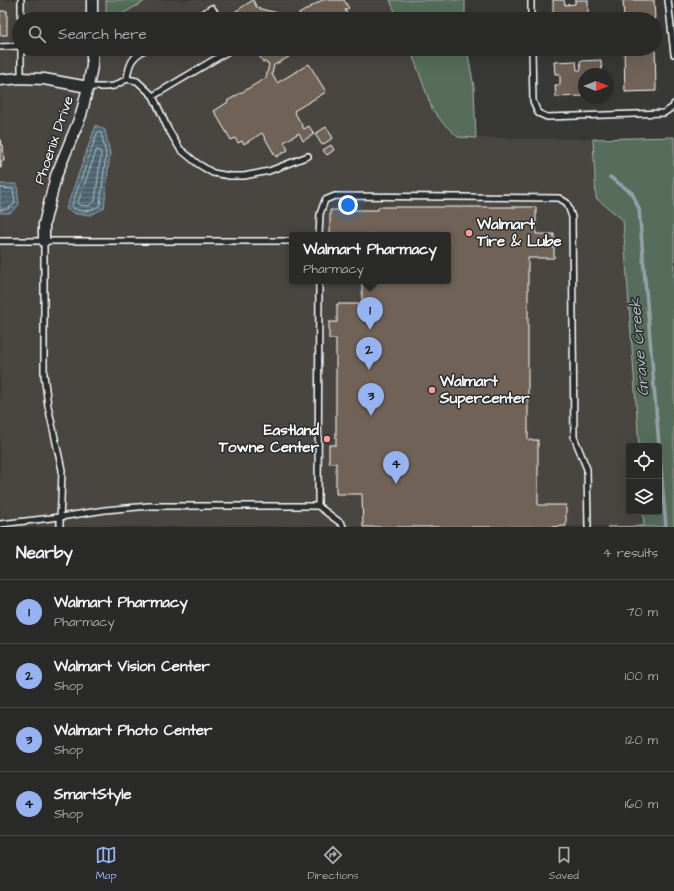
<!DOCTYPE html>
<html lang="en">
<head>
<meta charset="utf-8">
<style>
  body { margin:0; font-family:"Architects Daughter",sans-serif; background:#363634; color:#f1f3f6 }
  .controls { position:absolute; right:12px; bottom:12px; display:grid; overflow:hidden; border-radius:4px; box-shadow:0 4px 16px #0002 }
  .controls button { width:36px; height:36px; display:grid; place-items:center; padding:0; border:0; border-bottom:1px solid #464645; background:#2a2a28; color:#f1f3f6; font:20px sans-serif }
  .compass { position:absolute; left:578px; top:68px; width:36px; height:36px; border-radius:50%; background:#2a2a28; box-shadow:0 4px 16px #0002; rotate:90deg }
  .you { position:absolute; left:348px; top:205px; width:14px; height:14px; margin:-10px; border:3px solid #fff; border-radius:50%; background:#1a73e8; box-shadow:0 0 0 6px #1a73e833 }
  .badge { display:grid; place-items:center; width:26px; height:26px; border-radius:50%; background:#95b2f1; color:#111; font-size:13px; font-weight:700 }
  .pin { position:absolute; translate:-50% -33px; filter:drop-shadow(0 1px 2px #0008) }
  .pin::after { content:''; position:absolute; top:21px; width:14px; height:12px; background:inherit; clip-path:polygon(0 0,100% 0,50% 100%) }
  .popup { position:absolute; left:289px; top:232px; width:162px; height:52px; box-sizing:border-box; display:grid; place-content:center; border-radius:4px; background:#2a2a28; filter:drop-shadow(0 1px 3px #0005); font-size:13px; white-space:nowrap; color:#a5a7a8 }
  .popup b { font-size:15px; color:#f1f3f6 }
  .popup::after { content:''; position:absolute; left:50%; top:100%; margin-left:-8px; border:8px solid transparent; border-top-color:#2a2a28 }
  .list { margin:0; padding:0; list-style:none }
  h2 { display:flex; justify-content:space-between; align-items:center; height:52px; margin:0; padding:0 16px; font-size:17px }
  h2 small { font-size:13px; font-weight:400; color:#a5a7a8 }
  .list li { display:grid; grid-template-columns:26px 1fr auto; gap:12px; align-items:center; box-sizing:border-box; height:64px; padding:0 16px; border-top:1px solid #464645 }
  .list b { display:block; font-size:15px; white-space:nowrap }
  .list p { margin:0; font-size:13px; white-space:nowrap; color:#a5a7a8 }
  .list em { font-size:13px; font-style:normal; color:#a5a7a8 }
  .icon { flex:none; width:22px; height:22px; fill:none; stroke:currentColor; stroke-width:2; stroke-linecap:round; stroke-linejoin:round }
  .map { position:relative; flex:none; width:674px; height:527px; overflow:hidden }
  .search { position:absolute; background:#2a2a28; box-shadow:0 4px 16px #0002; left:12px; right:12px; top:12px; height:44px; display:flex; align-items:center; gap:10px; box-sizing:border-box; padding:0 14px; border-radius:22px; color:#a5a7a8; font-size:15px }
  .sheet { height:308px; background:#2a2a28 }
  nav { display:flex; justify-content:space-around; align-items:center; box-sizing:border-box; height:56px; border-top:1px solid #464645; background:#2a2a28; font-size:11px; color:#a5a7a8 }
  nav a { display:grid; justify-items:center; gap:2px }
  nav .on { color:#95b2f1 }
  .map>svg:first-child { display:block }
  .built { fill:#494540; fill-rule:evenodd }
  .grass { fill:#556d5a; stroke:#aab6ac }
  .water { fill:url(#water-rules); stroke:#94a2a9 }
  .lines { fill:none; stroke-linecap:round; stroke-linejoin:round }
  .shore { stroke:#b7c1c6; stroke-width:1 }
  .stream { stroke:#94a2a9; stroke-width:3.5 }
  .building { fill:#706256; stroke:#fff }
  .lane-casing { stroke:#fff; stroke-width:8 }
  .street-casing { stroke:#fff; stroke-width:13 }
  .lane { stroke:#2a2d2e; stroke-width:5 }
  .street { stroke:#2a2d2e; stroke-width:10 }
  .poi-dot { fill:#ff9aa2; stroke:#2a2d2e; stroke-width:1.5 }
  .labels { text-anchor:middle; dominant-baseline:central; stroke-width:3; stroke-linejoin:round; paint-order:stroke }
  .street-label { font-size:15px; fill:#fff; stroke:#2a2d2e }
  .poi-label { font-size:15px; font-weight:bold; fill:#fff; stroke:#2a2d2e; text-anchor:start }
  .water-label { font-size:16px; font-style:italic; fill:#aeb9bf; stroke:#2a2d2e }
</style>
</head>
<body>
<div class="map">
<svg width="674" height="527" viewBox="0 0 674 527">
  <defs>
    <pattern id="water-rules" width="6" height="5" patternUnits="userSpaceOnUse"><rect width="6" height="5" fill="#4c6470"/><path d="M0 2.5h6" fill="none" stroke="#677b85"/></pattern>
  </defs>
  <rect width="100%" height="100%" fill="#383836"/>
  <filter id="ink" filterUnits="userSpaceOnUse"><feTurbulence type="fractalNoise" baseFrequency=".025" numOctaves="2"/><feDisplacementMap in="SourceGraphic" scale="8" xChannelSelector="R" yChannelSelector="G"/><feConvolveMatrix kernelMatrix="1 2 1 2 8 2 1 2 1" color-interpolation-filters="sRGB"/></filter>
  <g filter="url(#ink)">
    <g class="built">
      <path d="M0,0H106V19H19V49H410L420,75L458,137L476,138L593,139L596,198L623,220L639,446H629V512H643L644,526L0,527ZM292,235H448V281H292Z"/>
      <path d="M147,0H390L398,19H113Z"/>
    </g>
    <g class="grass">
      <path d="M106,0H147L113,19H106Z"/>
      <path d="M390,0H465V19H398Z"/>
      <path d="M410,49H467L474,87L476,138L458,137L443,123L432,109L420,75Z"/>
      <path d="M674,137V527H607L644,526L643,512H659V446H639L623,220L596,198L593,139Z"/>
    </g>
    <g class="water">
      <path d="M96,125L105,130L110,153L104,208L91,215L76,214L66,209Z"/>
      <path d="M0,184H17L19,205L10,213H0Z"/>
    </g>
    <g class="lines">
      <g class="shore">
        <path d="M98,132H100L101,133L106,154L100,205C92,211 83,213 73,208L72,206Z"/>
        <path d="M97,150L100,151L101,154L95,201L89,206L80,205L78,203Z"/>
        <path d="M0,188L13,189L15,203L8,209L0,210"/>
      </g>
      <path class="stream" d="M610,177L632,193L639,209L666,527"/>
    </g>
    <g class="building">
      <path d="M253,0L257,8L294,17L322,0H344L349,8L345,10L349,17L345,19H237L233,13Z"/>
      <path d="M553,0H564L565,5L575,4V0H588V19H553Z"/>
      <path d="M623,0H654L655,19H624Z"/>
      <rect x="0" y="11" width="7" height="24"/>
      <path d="M655,43L656,91L625,92L624,49H655Z"/>
      <path d="M255,49H301L295,53L293,51L288,55L289,57L274,65L272,74L277,83L309,64L326,92L294,111L304,129L309,126L314,134L303,141L299,133L284,142L288,150L276,157L262,133L244,144L242,141L238,143L235,138L231,140L214,111L228,102L227,101L266,78L269,64L265,62H263Z"/>
      <path d="M601,60L602,72H597V74H584V96L556,97L555,85H560V74H555L554,62L576,61L577,70H581L580,61Z"/>
      <path d="M326,127L333,138L322,145L315,134Z"/>
      <path d="M0,138L1,145H3L4,161H1V168H0Z"/>
      <path d="M331,145L334,150L327,155L323,150Z"/>
      <path d="M378,207H536V234H554V258H528V440H538V505H566V526L550,527H363L362,494H336V463H329V445H336V339H329V322H337V304H362V281H448V235H330V210H378Z"/>
    </g>
    <g class="lines">
      <g class="lane-casing">
        <g id="lane">
          <path d="M531,0V19"/>
          <path d="M668,0L674,54"/>
          <path d="M21,19V0"/>
          <path d="M194,19L212,8L219,19"/>
          <path d="M0,47L19,46"/>
          <path d="M532,49L533,101L538,113L547,117L664,113L673,107L674,104"/>
          <path d="M21,78V49"/>
          <path d="M127,79C129,63 132,57 146,49"/>
          <path d="M88,87H105L114,86L127,79L137,81L153,96L168,129L180,149L198,164L213,173L230,176H244L269,171L308,156"/>
          <path d="M153,96L232,49"/>
          <path d="M319,235L320,214L325,200L335,196L559,198L567,203L572,217L574,437L587,469L588,527"/>
          <path d="M0,241H292"/>
          <path d="M318,506L342,524L343,527"/>
          <path d="M0,524L60,517L61,501L62,470L48,406L44,374V241"/>
          <path d="M60,527V517L105,510L149,506H318L319,281"/>
        </g>
      </g>
      <g class="street-casing">
        <g id="street">
          <path d="M92,0V19"/>
          <path d="M0,80L21,78L44,79L88,87"/>
          <path d="M44,241V224L56,176L81,115L88,87L92,66V49"/>
        </g>
      </g>
      <use href="#lane" class="lane"/>
      <use href="#street" class="street"/>
    </g>
  </g>
  <g class="poi-dot">
    <circle cx="469" cy="233" r="4"/>
    <circle cx="432" cy="390" r="4"/>
    <circle cx="327" cy="439" r="4"/>
  </g>
  <g class="labels">
    <g class="street-label">
      <text transform="translate(54 140) rotate(-71)">Phoenix Drive</text>
    </g>
    <g class="poi-label">
      <text x="477" y="224">Walmart<tspan x="477" dy="17">Tire &amp; Lube</tspan></text>
      <text x="440" y="381">Walmart<tspan x="440" dy="17">Supercenter</tspan></text>
      <text x="319" y="430" text-anchor="end">Eastland<tspan x="319" dy="17">Towne Center</tspan></text>
    </g>
    <g class="water-label">
      <text transform="translate(639 347) rotate(-95)">Grave Creek</text>
    </g>
  </g>
</svg>
<div class="controls">
<button><svg class="icon" aria-label="locate" viewBox="0 0 24 24"><circle cx="12" cy="12" r="6"/><path d="M12 2v4M12 18v4M2 12h4M18 12h4"/></svg></button>
<button><svg class="icon" aria-label="layers" viewBox="0 0 24 24"><path d="M12 4l9 5-9 5-9-5zM3 14l9 5 9-5"/></svg></button>
</div>
<svg class="compass" viewBox="-18 -18 36 36"><path d="M0-13l5 13h-10z" fill="#e53935"/><path d="M0 13l5-13h-10z" fill="#a5a7a8"/></svg>
<div class="you"></div>
<div class="pin badge" style="left:370px;top:330px">1</div>
<div class="popup"><b>Walmart Pharmacy</b>Pharmacy</div>
<div class="pin badge" style="left:369px;top:370px">2</div>
<div class="pin badge" style="left:371px;top:416px">3</div>
<div class="pin badge" style="left:396px;top:484px">4</div>
<div class="search"><svg class="icon" aria-label="search" viewBox="0 0 24 24"><circle cx="10" cy="10" r="6"/><path d="M15 15l6 6"/></svg>Search here</div>
</div>
<section class="sheet">
<h2>Nearby<small>4 results</small></h2>
<ul class="list">
<li><span class="badge">1</span><div><b>Walmart Pharmacy</b><p>Pharmacy</p></div><em>70 m</em></li>
<li><span class="badge">2</span><div><b>Walmart Vision Center</b><p>Shop</p></div><em>100 m</em></li>
<li><span class="badge">3</span><div><b>Walmart Photo Center</b><p>Shop</p></div><em>120 m</em></li>
<li><span class="badge">4</span><div><b>SmartStyle</b><p>Shop</p></div><em>160 m</em></li>
</ul>
</section>
<nav>
<a class="on"><svg class="icon" aria-label="map" viewBox="0 0 24 24"><path d="M3 6l6-2 6 2 6-2v14l-6 2-6-2-6 2zM9 4v14M15 6v14"/></svg>Map</a>
<a><svg class="icon" aria-label="directions" viewBox="0 0 24 24"><path d="M12 3l9 9-9 9-9-9zM9 14v-3h6M13 9l2 2-2 2"/></svg>Directions</a>
<a><svg class="icon" aria-label="saved" viewBox="0 0 24 24"><path d="M7 4h10v16l-5-4-5 4z"/></svg>Saved</a>
</nav>
</body>
</html>
